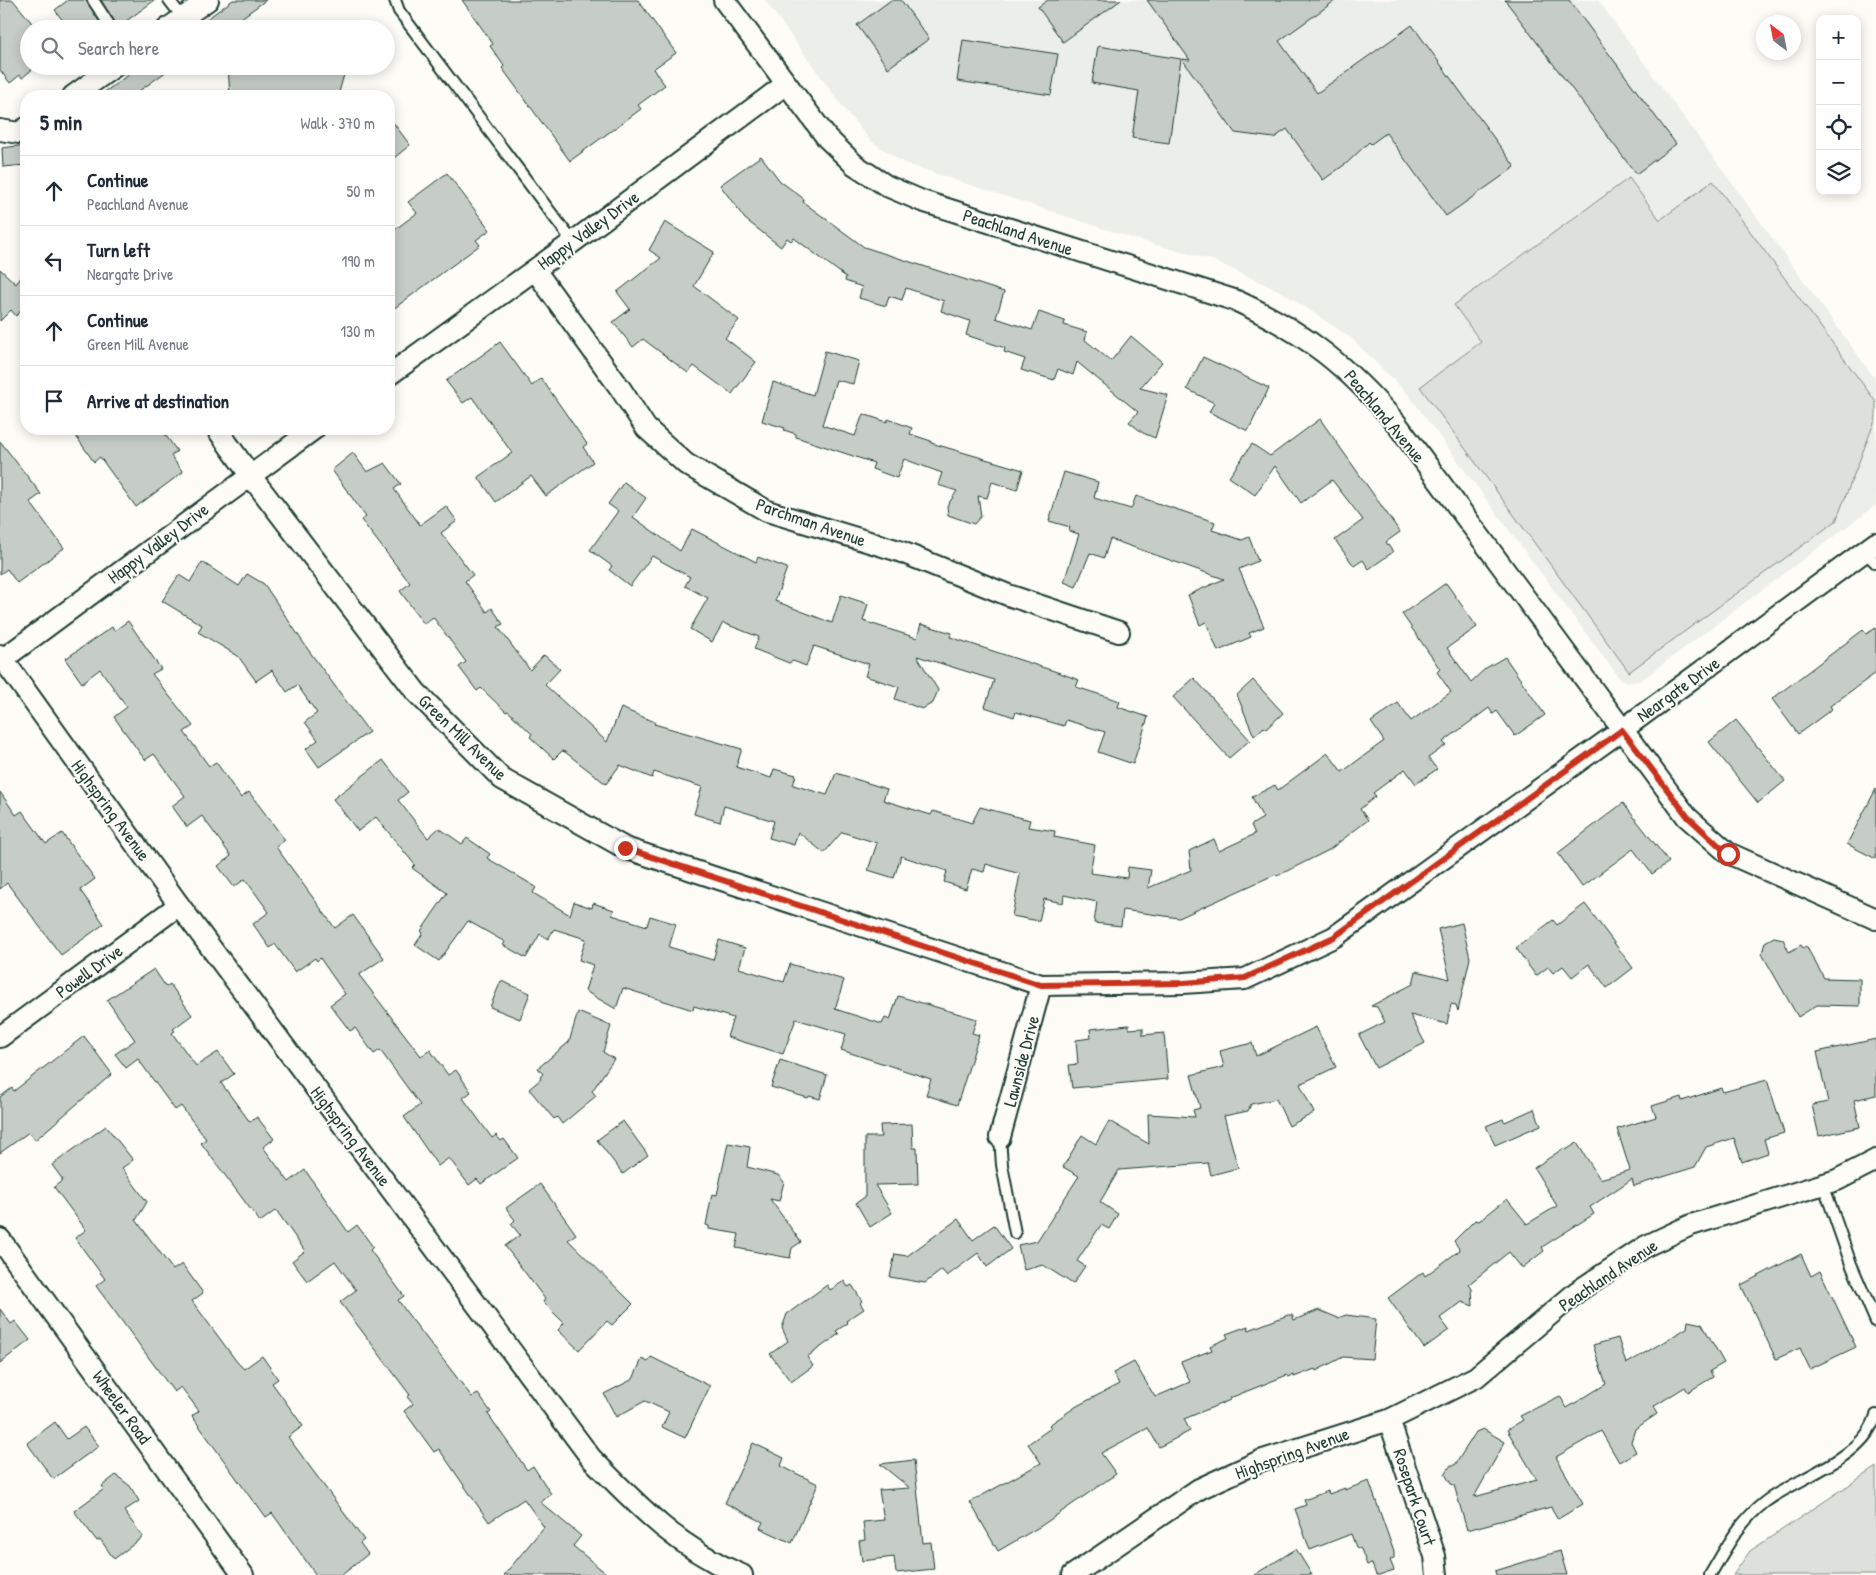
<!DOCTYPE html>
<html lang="en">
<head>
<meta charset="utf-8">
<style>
  body { margin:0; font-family:"Patrick Hand",sans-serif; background:#f6f6f7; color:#1f2937 }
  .controls { position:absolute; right:15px; top:15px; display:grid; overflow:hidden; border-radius:10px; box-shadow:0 2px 12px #0003 }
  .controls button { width:45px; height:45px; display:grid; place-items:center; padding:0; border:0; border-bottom:1px solid #e0e1e3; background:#fff; color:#1f2937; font:25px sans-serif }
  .compass { position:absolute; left:1756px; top:15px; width:45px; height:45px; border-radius:50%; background:#fff; box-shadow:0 2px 12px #0003; rotate:328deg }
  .stop { position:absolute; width:15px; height:15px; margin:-11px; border:4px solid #c8321e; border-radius:50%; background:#fff }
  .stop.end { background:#c8321e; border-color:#fff; box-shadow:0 1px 5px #0008 }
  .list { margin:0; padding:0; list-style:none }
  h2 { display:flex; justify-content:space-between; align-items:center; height:65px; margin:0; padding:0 20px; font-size:21px }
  h2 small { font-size:16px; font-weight:400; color:#747a83 }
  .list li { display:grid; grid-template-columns:32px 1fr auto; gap:15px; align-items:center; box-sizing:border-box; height:70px; padding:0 20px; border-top:1px solid #e0e1e3 }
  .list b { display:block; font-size:19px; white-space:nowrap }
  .list p { margin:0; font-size:16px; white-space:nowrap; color:#747a83 }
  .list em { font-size:16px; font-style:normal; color:#747a83 }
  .icon { flex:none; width:28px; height:28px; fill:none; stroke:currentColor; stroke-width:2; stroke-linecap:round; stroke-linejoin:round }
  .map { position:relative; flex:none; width:1876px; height:1575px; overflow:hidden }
  .search { position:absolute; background:#fff; box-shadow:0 2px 12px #0003; left:20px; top:20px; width:375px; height:55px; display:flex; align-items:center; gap:12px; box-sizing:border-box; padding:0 18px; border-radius:28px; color:#747a83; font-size:19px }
  .panel { position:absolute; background:#fff; box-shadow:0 2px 12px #0003; left:20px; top:90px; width:375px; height:345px; border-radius:20px }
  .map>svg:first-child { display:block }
  .built { fill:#eceee9 }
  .green { fill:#dde0db; stroke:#7e8e88 }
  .building { fill:#c6cdc7; stroke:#1f3d34 }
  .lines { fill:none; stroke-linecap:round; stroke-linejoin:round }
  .lane-casing { stroke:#1f3d34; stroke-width:14 }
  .street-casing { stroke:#1f3d34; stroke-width:24 }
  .lane { stroke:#fdfcf7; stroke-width:10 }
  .street { stroke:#fdfcf7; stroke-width:20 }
  .route { stroke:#c8321e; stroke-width:6 }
  .labels { text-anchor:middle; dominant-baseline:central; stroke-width:4; stroke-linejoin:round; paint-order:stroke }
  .street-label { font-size:18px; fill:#1f3d34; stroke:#fdfcf7 }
</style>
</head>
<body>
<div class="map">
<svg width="1876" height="1575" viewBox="0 0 1876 1575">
  <rect width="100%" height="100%" fill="#fdfcf7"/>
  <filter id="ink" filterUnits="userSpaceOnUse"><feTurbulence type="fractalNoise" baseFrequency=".02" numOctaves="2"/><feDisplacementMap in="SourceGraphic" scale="10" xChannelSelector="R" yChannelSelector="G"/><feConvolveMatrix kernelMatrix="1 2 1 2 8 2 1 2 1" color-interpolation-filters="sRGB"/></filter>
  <g filter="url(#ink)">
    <path class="built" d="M765,0H1598L1876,380V505L1640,681L1630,682L1620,679L1408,394L1351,338L1284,293L1212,260L1135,239L904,163L871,141L845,110Z"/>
    <g class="green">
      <path d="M1629,178L1660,220L1713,181L1876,402V418L1836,521L1629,672L1420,387L1481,342L1454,305Z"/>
      <path d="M1876,1467V1575H1733L1750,1551Z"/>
    </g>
    <g class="building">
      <path d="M0,0H13L36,28L29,29V66L35,67L22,78L20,75L10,83L0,70Z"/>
      <path d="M68,0H86L104,29H69L55,10Z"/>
      <path d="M101,0H155L118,27Z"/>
      <path d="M233,0H266L226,29H193Z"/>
      <path d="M462,0H638L676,53L653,69L665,85L638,105L641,109L570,161L502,68L504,66L490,46L493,44Z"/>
      <path d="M891,0H901L929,39L888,68L857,25Z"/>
      <path d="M1048,0H1121L1063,42L1038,7Z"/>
      <path d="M1147,0H1336L1279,41L1317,93L1412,25L1515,167L1446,216L1386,133L1371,144L1369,142L1347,163L1323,180L1287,129L1274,138L1235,133L1182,59L1190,60Z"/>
      <path d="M1505,0H1569L1676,144L1636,174Z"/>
      <path d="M963,40L1058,54L1051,95L957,81Z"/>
      <path d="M1098,46L1181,59L1169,143L1132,138L1139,91L1092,83Z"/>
      <path d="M141,66H174L132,96H99Z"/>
      <path d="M228,66H343L342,71H345L338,96H230Z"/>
      <path d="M389,117L410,145L389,162Z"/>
      <path d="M26,145V165L3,167L2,148Z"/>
      <path d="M761,156L780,181L804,199L803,202L864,247L1004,292L996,318L1032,330L1039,312L1065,321L1064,325L1087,332L1085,340L1111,361L1131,336L1162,362L1140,388L1168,395L1155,438L1143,433L1129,422L1138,412L1077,362L1073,375L1058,369L1054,380L1021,370L1025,359L1004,352L1005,348L966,335L970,321L941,311L944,301L906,288L902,300L889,296L886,306L859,298L862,287L845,281L846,277L794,238L791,241L787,238L781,247L745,219L720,185Z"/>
      <path d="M447,173L490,230L476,240L480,245L389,312V234L417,213L408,202Z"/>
      <path d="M665,222L714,252L694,286L739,320L725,338L756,362L732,394L694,366L688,373L643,339L633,347L613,322L630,309L617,292L661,258L649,250Z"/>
      <path d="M0,269L16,284L26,271V305L16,316L11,310L0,321Z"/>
      <path d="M500,342L532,386L541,378L587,444L583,447L593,462L546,496L531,476L496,502L478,477L512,453L472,397L463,403L446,381Z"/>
      <path d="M825,351L859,361L853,384L836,380L822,425L855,436L863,414L887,422L888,419L912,428L910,434L931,441V443L1023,470L1017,490L992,482L987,498L978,496L981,516L974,524L948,515L947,506L957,491L938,485L942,473L904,459L897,478L872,469L874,463L796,437V434L784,430L785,428L762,421L773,382L813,395Z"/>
      <path d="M1203,357L1269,388L1248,431L1209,412L1214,403L1187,389Z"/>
      <path d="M1320,419L1400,532L1386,542L1393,552L1369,569L1363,560L1354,566L1335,540L1363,520L1332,480L1301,503L1275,466L1255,495L1229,477L1252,444L1270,456Z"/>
      <path d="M71,429H161L177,451L171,456L183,472L136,507L100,457L94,462Z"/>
      <path d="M0,441L41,494L30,502L64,548L17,583L7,569L0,574Z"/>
      <path d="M353,453L367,472L385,463L401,484L394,489L420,525L446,506L457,521L441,533L473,575L465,581L487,612L492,608L503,624L498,627L530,670L544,655L560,669L545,685L607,742L621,708L655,722L654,724L742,749L736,767L771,778L774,769L796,775L793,785L827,795L836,773L887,789L883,800L931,815L933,811L972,823L980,807L1030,820L1028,827L1055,831L1054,837L1095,845L1090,873L1127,878L1128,867L1151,870L1148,888L1191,870L1189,851L1214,839L1219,851L1255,834L1251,825L1263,818L1252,797L1275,785L1278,790L1328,753L1342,772L1384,741L1371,722L1398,703L1411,721L1451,692L1437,672L1440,669L1402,614L1446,583L1477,627L1447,648L1471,682L1486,668L1505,657L1545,715L1515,736L1497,711L1493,714L1489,708L1443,742L1446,745L1428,758L1437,769L1416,784L1405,769L1373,793L1376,796L1360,809L1368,820L1329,850L1277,876L1276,874L1179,918L1123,910L1121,926L1094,923L1097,902L1064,895L1063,903L1044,899L1039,921L1012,916L1020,874L986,864L984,872L972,869L966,889L944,882L947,871L901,856L894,878L868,870L877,843L842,832L824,853L798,832L794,845L769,838L774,821L724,806L720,822L694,814L702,787L654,772L652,778L620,765L606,784L565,752L562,751L554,759L530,737L532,734L508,711L506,712L481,688L477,691L459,667L466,662L433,617L424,624L400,591L410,583L361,520L366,517L332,470Z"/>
      <path d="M1064,472L1098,482L1094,498L1131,509L1136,496L1215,522L1212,530L1242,540L1249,537L1258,561L1239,569L1264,627L1249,633L1251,637L1218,651L1206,622L1200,625L1188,595L1224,579L1110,539L1104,558L1090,553L1076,587L1064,582L1079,534L1069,531L1070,527L1049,521Z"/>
      <path d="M624,482L646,498L633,517L680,551L692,529L756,562L758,557L787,568L775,601L832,623L841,595L868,604L863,621L917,638L921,624L952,633L950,637L1060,673L1079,680L1076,687L1120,701L1118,707L1148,717L1133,764L1098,752L1105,732L1066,720L1064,726L1016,712L1014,717L985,707L994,680L917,656L938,690L933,703L922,709L895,699L899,687L865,676L869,664L814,646L806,666L793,661L789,663L754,649L759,637L723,623L712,642L690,629L708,598L685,586L690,577L652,556L630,586L609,570L612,566L590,550L618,511L608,504Z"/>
      <path d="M202,562L239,586L247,574L264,584L309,651L369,732L319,767L306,749L318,740L305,722L317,713L297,685L287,692L272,670L256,681L238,656L198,632L202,625L162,601L179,575L190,582Z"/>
      <path d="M128,621L161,669L152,674L193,726L184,732L209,766L216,762L241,798L249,792L285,840L276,847L335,928L353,915L384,958L359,975L421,1056L430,1050L448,1075L456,1070L471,1092L463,1098L492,1138L496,1135L501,1141L504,1139L518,1158L481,1184L477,1179L469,1185L449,1158L438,1166L404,1117L420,1105L380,1050L374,1054L355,1028L350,1031L330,1005L345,994L320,958L317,961L315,958L295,972L275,944L270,948L253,924L269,912L245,879L234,887L218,866L231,856L202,816L187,827L172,806L185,796L154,754L145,760L114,717L127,707L100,669L82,683L65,659L112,627L114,631Z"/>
      <path d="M1876,628V673L1830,706L1832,709L1798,734L1772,699L1863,630L1866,634Z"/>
      <path d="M1194,678L1250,740L1229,758L1173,697Z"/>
      <path d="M1253,680L1283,713L1266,729L1264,727L1254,736L1237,695Z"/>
      <path d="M1736,720L1785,781L1758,803L1709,742Z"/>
      <path d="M383,760L408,792L398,800L428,838L439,828L462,844L467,838L490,854L487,858L536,887L533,893L570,915L574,902L592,908L593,903L614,910L612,915L647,926L650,916L676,924L669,947L713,960L719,940L745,948L739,968L784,982L790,964L844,980L835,1009L882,1024L885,1018L890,1020L898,996L977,1019L972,1033L979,1035L957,1105L926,1095L931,1079L841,1050L846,1034L796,1019L783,1054L727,1037L733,1018L694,1006L693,1010L623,988L616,1009L585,991L593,965L579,960L586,939L554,929L548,939L540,934L526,958L503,945L505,942L468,921L439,961L415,945L423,933L421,931L447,893L412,868L415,865L376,817L358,831L333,799Z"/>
      <path d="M1876,789V859L1847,844Z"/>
      <path d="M0,792L16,815L22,811L46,844L62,833L95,879L80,890L104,924L61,955L7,883L0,889Z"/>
      <path d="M1623,803L1669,862L1652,874L1633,849L1582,887L1558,853Z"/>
      <path d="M1585,904L1633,968L1607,988L1589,964L1572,977L1563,966L1553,973L1548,967L1536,976L1516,948L1553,920L1557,925Z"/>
      <path d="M1462,923L1470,958L1458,1011L1456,1005L1451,1004L1447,1024L1410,1015L1425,1043L1376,1068L1359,1035L1385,1022L1377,1007L1371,1006L1413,984L1416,971L1450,979L1438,929Z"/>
      <path d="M1774,937L1783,939L1789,952L1801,945L1803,948L1806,946L1824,978L1860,979V1006L1817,1005L1798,1017L1762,954L1765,942Z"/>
      <path d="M154,969L166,987L170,984L192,1015L173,1029L175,1031L172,1033L196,1066L218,1052L234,1074L221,1083L250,1122L257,1117L274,1139L263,1147L289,1182L305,1170L348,1232L357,1225L373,1247L370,1250L404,1296L398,1300L407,1313L472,1397L478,1394L491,1412L488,1414L527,1470L533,1466L551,1494L540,1502L581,1536L573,1546L608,1575H504L544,1527L524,1499L489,1522L439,1449L434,1452L404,1411L413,1404L407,1397L410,1395L340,1302L356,1290L335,1261L307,1281L292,1261L305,1251L276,1210L260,1222L201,1143L206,1139L181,1106L175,1110L138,1059L126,1068L115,1054L135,1040L107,1000Z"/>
      <path d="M501,981L530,993L520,1019L490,1007Z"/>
      <path d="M578,1012L611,1026L603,1052L614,1059L592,1091L596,1096L562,1124L557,1117L554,1119L529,1089L541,1079L540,1077L543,1074L538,1068L569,1042Z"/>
      <path d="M1129,1025V1029L1143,1028V1035L1164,1033L1168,1079L1072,1088L1069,1065L1078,1064L1076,1040L1091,1038L1090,1029Z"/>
      <path d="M1316,1027L1336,1067L1300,1084L1314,1113L1289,1126L1276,1099L1251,1104L1248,1111L1224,1116L1238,1168L1211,1175L1208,1163L1119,1170L1100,1202L1118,1214L1109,1229L1101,1225L1077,1261L1085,1266L1073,1284L1043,1265L1024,1270L1018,1245L1037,1241L1079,1176L1063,1167L1082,1135L1096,1144L1109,1121L1149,1144L1148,1114L1195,1117L1193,1110L1200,1108L1191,1075L1224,1067L1220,1051L1252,1043L1256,1056Z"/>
      <path d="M84,1036L112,1074L35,1140L29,1132L0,1153V1097L12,1088L14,1091Z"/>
      <path d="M1876,1039V1095L1854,1100L1860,1127L1819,1136L1812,1105L1828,1102L1817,1052Z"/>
      <path d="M780,1060L827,1075L820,1099L809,1096L808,1098L771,1087Z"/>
      <path d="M1767,1080L1784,1133L1764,1139L1768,1153L1742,1162L1734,1138L1706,1147L1695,1167L1634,1186L1632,1179L1590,1207L1594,1214L1542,1247L1544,1251L1522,1268L1509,1252L1469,1284L1472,1289L1473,1306L1462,1302L1440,1318L1449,1330L1424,1348L1388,1298L1423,1272L1425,1276L1460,1250L1454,1241L1475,1220L1479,1221L1507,1199L1527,1224L1557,1206L1534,1168L1564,1148L1566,1150L1577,1143L1600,1179L1630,1170L1617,1129L1656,1117L1652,1106L1681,1097L1682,1101L1721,1088L1723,1092Z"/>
      <path d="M1534,1109L1541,1125L1495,1145L1486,1126L1503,1119L1505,1122Z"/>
      <path d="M623,1121L648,1155L623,1174L597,1140Z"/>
      <path d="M912,1124L913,1148H917L918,1184L875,1185L892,1213L870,1227L856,1203L865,1197V1137H881L880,1125Z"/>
      <path d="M106,1126L133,1160L122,1168L147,1202L136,1220L173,1270L182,1264L203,1293L192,1301L237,1362L244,1369L262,1356L278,1379L272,1383L303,1426L288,1437L364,1540L360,1543L368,1554L342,1575H316L272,1513L266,1517L256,1503L255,1504L192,1416L199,1411L181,1387L174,1392L96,1286L105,1279L75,1238L86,1230L54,1187L63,1180L52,1165Z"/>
      <path d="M728,1143L750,1147L747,1167L778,1175L784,1182L779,1201L770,1199L801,1242L792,1248L790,1258L736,1248L739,1234L709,1229V1226L706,1225L712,1194L717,1195Z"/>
      <path d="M540,1184L576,1234L568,1240L633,1304L612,1325L607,1321L579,1350L558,1330L564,1323L543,1302L545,1299L505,1246L520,1235L511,1224L515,1220L506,1208Z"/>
      <path d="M958,1219L973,1240L994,1225L1011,1249L987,1267L978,1253L947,1276L942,1270L925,1283L890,1277L895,1254L907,1256Z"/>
      <path d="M1801,1254L1811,1276L1820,1271L1856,1347L1810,1369L1800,1348L1776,1359L1741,1285Z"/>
      <path d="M844,1281L848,1287L852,1285L862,1301L860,1303L864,1309L846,1321L848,1323L836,1331L839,1334L807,1357L813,1366L791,1382L770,1354L788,1341L782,1328L787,1314L827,1285L830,1290Z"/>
      <path d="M0,1309L11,1324L15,1321L30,1340L0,1363Z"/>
      <path d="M1319,1310L1338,1318L1346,1315L1376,1319L1372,1359L1343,1357L1316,1371L1315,1369L1294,1377V1375L1288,1377L1287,1375L1230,1398V1400L1184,1419L1190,1431L1159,1447L1148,1428L1101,1453L1116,1474L1041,1526L998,1551L970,1502L1041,1463L1028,1444L1051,1428L1049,1425L1077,1406L1119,1384L1113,1373L1134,1362L1155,1397L1190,1382L1181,1362L1212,1350L1210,1346L1228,1338L1226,1334L1248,1326L1249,1330L1288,1315H1292L1294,1320Z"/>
      <path d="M1688,1321L1702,1324L1724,1363L1710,1371L1713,1377L1688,1392L1685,1387L1653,1407L1657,1414L1635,1429L1631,1442L1636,1452L1619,1462L1601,1431L1556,1457L1583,1504L1558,1519L1551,1507L1467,1530L1454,1485L1451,1484L1445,1474L1451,1465H1455L1476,1432L1483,1429L1505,1442L1474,1497L1537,1480L1507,1430L1523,1420L1520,1416L1560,1396L1567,1408L1606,1384L1593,1345L1618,1338L1626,1364L1687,1328Z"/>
      <path d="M651,1357L710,1386L685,1438L662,1427L669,1412L645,1401L616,1417L604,1394L633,1379L642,1359L648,1362Z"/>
      <path d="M55,1422L67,1439L84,1427L99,1446L53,1479L27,1443Z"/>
      <path d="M753,1443L784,1458L781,1466L818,1484L792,1543L760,1528L763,1522L725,1503Z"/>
      <path d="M914,1460L923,1543L931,1542L934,1569L896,1573L894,1557L862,1561L859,1541L865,1540L863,1522L884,1520L879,1490L910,1488L880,1464Z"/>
      <path d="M116,1475L130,1486L139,1501L124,1511L143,1537L114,1559L100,1539L97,1541L74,1511L104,1489L102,1486Z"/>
      <path d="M1369,1481L1394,1552V1558L1390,1560L1394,1570L1379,1575H1376L1372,1564L1367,1565L1361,1549L1356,1547L1351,1534L1310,1550L1295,1509L1306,1505L1304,1500L1328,1491L1329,1494L1345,1488V1490Z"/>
      <path d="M1296,1549L1312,1575H1254Z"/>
      <path d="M1560,1551L1567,1575H1496L1495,1571Z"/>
    </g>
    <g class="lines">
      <g class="lane-casing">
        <g id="lane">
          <path d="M93,0L112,29"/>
          <path d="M169,0L183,18"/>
          <path d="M395,0L399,11L573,242"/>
          <path d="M1864,551L1876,563"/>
          <path d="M1000,1137L1002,1165L1015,1233"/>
          <path d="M1823,1184L1851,1264L1876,1322"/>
          <path d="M1710,1575C1726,1548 1739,1522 1765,1502C1798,1477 1864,1459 1876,1415"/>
        </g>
      </g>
      <g class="street-casing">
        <g id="street">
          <path d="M724,0L827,138L855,165L887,186L922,201L1237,301C1306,333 1347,366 1396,423L1687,817L1728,853L1876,919"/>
          <path d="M167,29L208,0"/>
          <path d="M73,96L115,66"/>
          <path d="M0,130L19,133L26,128"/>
          <path d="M535,270L620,388L646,428L686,464L767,511L899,551L1008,595L1119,632"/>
          <path d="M389,375L573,242L786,84"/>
          <path d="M217,429L250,475L416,692L502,779L625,848L1041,985L1183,983L1245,979L1334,937L1622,730L1876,543"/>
          <path d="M0,655L179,905L591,1458C638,1506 679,1549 742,1575"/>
          <path d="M3,659L314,429"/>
          <path d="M0,1037L179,905"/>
          <path d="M1000,1137L1041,985"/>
          <path d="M0,1239L243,1575"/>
          <path d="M1389,1420L1435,1556L1437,1575"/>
          <path d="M1073,1575L1199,1489L1260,1461L1389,1420L1476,1377L1578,1291L1646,1246L1691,1225L1837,1180L1876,1160"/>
        </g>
      </g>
      <use href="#lane" class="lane"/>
      <use href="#street" class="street"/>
    </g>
  </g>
  <g class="lines" filter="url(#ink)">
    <path class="route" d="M625,848L1041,985L1184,983L1245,978L1334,937L1622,730L1688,817L1728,854"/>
  </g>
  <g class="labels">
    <g class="street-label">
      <text transform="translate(588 230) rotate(-36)">Happy Valley Drive</text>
      <text transform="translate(1018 232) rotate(18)">Peachland Avenue</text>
      <text transform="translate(1385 416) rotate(50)">Peachland Avenue</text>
      <text transform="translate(811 522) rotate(19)">Parchman Avenue</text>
      <text transform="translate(158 543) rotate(-37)">Happy Valley Drive</text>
      <text transform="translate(1678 689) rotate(-36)">Neargate Drive</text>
      <text transform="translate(463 737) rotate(44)">Green Mill Avenue</text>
      <text transform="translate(111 810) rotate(54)">Highspring Avenue</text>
      <text transform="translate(89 971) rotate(-36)">Powell Drive</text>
      <text transform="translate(1021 1061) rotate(-75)">Lawnside Drive</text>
      <text transform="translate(351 1136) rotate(53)">Highspring Avenue</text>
      <text transform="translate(1608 1275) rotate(-34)">Peachland Avenue</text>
      <text transform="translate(122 1407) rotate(54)">Wheeler Road</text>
      <text transform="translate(1292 1453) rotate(-20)">Highspring Avenue</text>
      <text transform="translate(1415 1497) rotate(72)">Rosepark Court</text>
    </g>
  </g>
</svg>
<div class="controls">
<button>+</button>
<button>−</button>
<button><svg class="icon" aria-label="locate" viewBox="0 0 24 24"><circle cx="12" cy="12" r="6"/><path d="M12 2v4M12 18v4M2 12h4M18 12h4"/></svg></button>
<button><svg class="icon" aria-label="layers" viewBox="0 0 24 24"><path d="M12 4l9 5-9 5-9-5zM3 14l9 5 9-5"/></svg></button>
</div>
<svg class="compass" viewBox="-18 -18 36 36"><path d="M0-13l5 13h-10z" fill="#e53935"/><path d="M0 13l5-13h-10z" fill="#747a83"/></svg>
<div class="stop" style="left:1728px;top:854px"></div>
<div class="stop end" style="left:625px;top:848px"></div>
<div class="search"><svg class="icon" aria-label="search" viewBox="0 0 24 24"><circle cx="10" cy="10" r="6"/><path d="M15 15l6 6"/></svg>Search here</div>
<section class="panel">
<h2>5 min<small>Walk · 370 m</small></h2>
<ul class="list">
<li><svg class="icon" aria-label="ahead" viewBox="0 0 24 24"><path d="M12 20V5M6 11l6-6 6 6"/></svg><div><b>Continue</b><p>Peachland Avenue</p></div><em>50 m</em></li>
<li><svg class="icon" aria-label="left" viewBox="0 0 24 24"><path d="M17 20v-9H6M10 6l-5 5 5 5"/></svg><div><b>Turn left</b><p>Neargate Drive</p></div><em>190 m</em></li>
<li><svg class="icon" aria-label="ahead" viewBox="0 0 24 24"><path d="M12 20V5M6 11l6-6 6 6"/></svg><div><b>Continue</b><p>Green Mill Avenue</p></div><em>130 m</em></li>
<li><svg class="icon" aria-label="arrive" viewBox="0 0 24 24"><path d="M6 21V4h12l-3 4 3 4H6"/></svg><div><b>Arrive at destination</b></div></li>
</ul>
</section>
</div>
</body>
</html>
